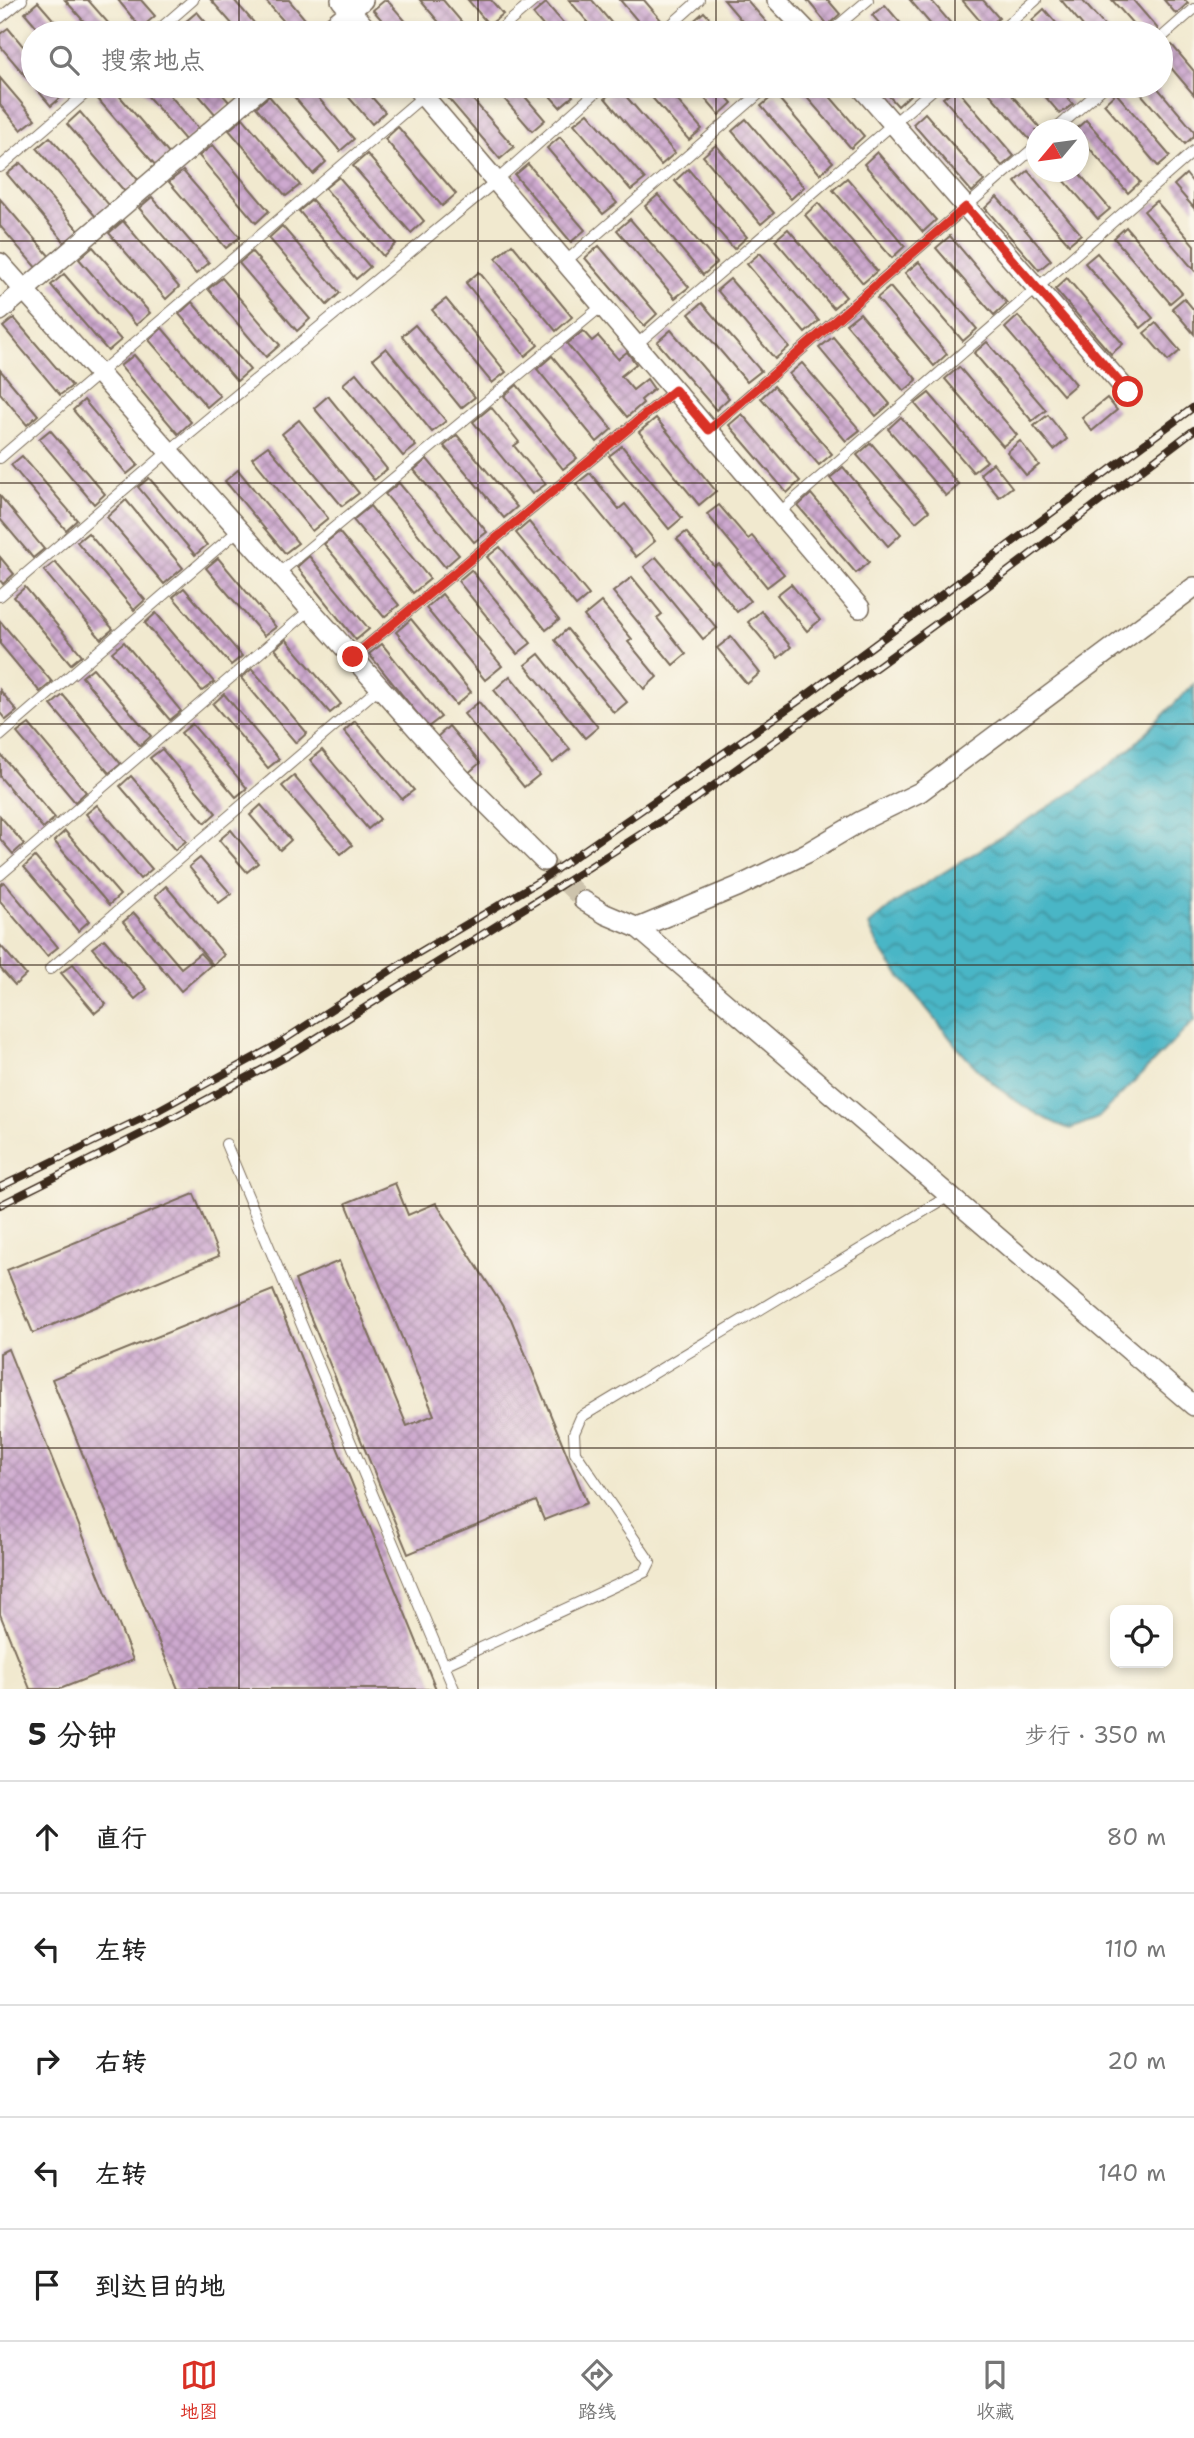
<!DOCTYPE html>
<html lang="zh">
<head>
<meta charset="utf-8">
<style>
  body { margin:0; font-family:"Shantell Sans","LXGW WenKai TC",sans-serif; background:#f2f2f2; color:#222 }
  .controls { position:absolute; right:21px; bottom:21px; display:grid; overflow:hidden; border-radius:14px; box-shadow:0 4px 10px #0003 }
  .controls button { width:63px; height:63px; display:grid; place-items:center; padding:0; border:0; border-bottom:2px solid #e0e0e0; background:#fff; color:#222; font:35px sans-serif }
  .compass { position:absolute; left:1026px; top:119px; width:63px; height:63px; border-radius:50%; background:#fff; box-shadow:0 4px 10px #0003; rotate:241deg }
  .stop { position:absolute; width:21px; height:21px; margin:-16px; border:5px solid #d93025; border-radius:50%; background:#fff }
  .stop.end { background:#d93025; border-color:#fff; box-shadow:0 2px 7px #0008 }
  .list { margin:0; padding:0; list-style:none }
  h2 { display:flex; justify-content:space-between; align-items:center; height:91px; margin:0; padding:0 28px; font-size:30px }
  h2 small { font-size:23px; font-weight:400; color:#767676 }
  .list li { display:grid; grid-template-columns:46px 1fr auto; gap:21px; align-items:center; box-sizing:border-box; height:112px; padding:0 28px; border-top:2px solid #e0e0e0 }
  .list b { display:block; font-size:26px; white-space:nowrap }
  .list em { font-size:23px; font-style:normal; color:#767676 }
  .icon { flex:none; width:38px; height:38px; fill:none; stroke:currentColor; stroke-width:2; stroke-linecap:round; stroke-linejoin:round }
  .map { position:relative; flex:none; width:1194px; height:1689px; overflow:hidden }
  .search { position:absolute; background:#fff; box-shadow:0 4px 10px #0003; left:21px; right:21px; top:21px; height:77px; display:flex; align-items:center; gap:18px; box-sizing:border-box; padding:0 24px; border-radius:38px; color:#767676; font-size:26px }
  .sheet { height:651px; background:#fff }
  nav { display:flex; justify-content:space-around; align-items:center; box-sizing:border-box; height:98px; border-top:2px solid #e0e0e0; background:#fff; font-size:19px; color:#767676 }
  nav a { display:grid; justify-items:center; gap:4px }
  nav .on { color:#d93025 }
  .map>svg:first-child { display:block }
  .water { fill:url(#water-waves); stroke:#427072; stroke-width:2 }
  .building { fill:url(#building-cross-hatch) }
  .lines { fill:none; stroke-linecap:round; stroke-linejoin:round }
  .street-tunnel { stroke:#cdc3ac; stroke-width:19; stroke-dasharray:19 10; stroke-linecap:butt }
  .lane-casing { stroke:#7b6d5c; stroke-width:12 }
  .street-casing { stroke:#7b6d5c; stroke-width:22 }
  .lane { stroke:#fff; stroke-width:10 }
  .street { stroke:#fff; stroke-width:19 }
  .rail-casing { stroke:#3b2a1e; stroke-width:8 }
  .rail { stroke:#fbf7ec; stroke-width:5; stroke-dasharray:16; stroke-linecap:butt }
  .route { stroke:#d93025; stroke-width:9 }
  .grid { fill:none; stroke:#3b2a1e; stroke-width:2; stroke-opacity:0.55 }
</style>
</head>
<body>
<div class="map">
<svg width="1194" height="1689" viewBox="0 0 1194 1689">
  <defs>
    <pattern id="water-waves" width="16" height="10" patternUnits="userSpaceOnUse" patternTransform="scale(1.75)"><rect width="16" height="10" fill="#4ab6c6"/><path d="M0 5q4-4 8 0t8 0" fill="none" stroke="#3f94a0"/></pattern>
    <pattern id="building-cross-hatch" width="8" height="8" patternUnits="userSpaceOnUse" patternTransform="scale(1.75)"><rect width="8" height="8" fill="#cda9cf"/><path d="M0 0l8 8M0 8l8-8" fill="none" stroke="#a88aa7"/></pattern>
  </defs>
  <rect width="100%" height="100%" fill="#fbf7ec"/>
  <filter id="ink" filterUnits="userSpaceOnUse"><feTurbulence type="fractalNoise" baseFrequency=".0143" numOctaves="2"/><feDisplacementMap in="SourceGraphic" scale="14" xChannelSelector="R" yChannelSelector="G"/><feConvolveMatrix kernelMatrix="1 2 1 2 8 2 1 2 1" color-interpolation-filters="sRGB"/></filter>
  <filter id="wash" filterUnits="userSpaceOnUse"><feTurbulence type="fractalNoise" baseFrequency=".00686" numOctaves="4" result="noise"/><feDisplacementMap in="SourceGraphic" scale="28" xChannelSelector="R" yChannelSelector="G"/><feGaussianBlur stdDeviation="1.57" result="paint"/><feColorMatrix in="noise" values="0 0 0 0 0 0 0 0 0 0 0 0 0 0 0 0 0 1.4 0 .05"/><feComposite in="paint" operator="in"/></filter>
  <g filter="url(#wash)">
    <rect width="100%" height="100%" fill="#f1e9cf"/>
    <path class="water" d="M1194,684V1021L1098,1118L1070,1129C1032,1116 995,1088 968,1059C953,1044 941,1025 927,1009C906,983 880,956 869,925L895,903L1079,788L1130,749Z"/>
    <g id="blocks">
      <g class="building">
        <path d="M65,0H88L117,33H94Z"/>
        <path d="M118,0H141L155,16L141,28Z"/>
        <path d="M211,0H234L263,33H240Z"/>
        <path d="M265,0H289L315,31L313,33H294Z"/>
        <path d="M385,0H387L416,33H393L373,10Z"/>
        <path d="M420,0H443L471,33H448Z"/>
        <path d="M468,0H491L503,14L489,25Z"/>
        <path d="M569,0H592L620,33H597Z"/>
        <path d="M620,0H644L661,20L647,32Z"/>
        <path d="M724,0H747L776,33H752Z"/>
        <path d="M807,0H828L840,14L828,25Z"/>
        <path d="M910,0H931L959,33H938Z"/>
        <path d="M962,0H983L999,18L986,28Z"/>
        <path d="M1061,0H1082L1111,33H1089Z"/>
        <path d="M1112,0H1133L1158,29L1154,33H1141Z"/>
        <path d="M1164,0H1185L1188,3L1176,14Z"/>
        <path d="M38,2L65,33H42L25,13Z"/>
        <path d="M546,3L572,33H549L533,14Z"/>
        <path d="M885,5L909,33H888L872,15Z"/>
        <path d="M1044,9L1065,33H1044L1032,20Z"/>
        <path d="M197,12L215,33H192L184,23Z"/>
        <path d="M704,12L723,33H700L691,23Z"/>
        <path d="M8,28L33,58V85L0,46V34Z"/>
        <path d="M1172,45L1194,71V95L1161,56Z"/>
        <path d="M0,78L35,119L21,130L0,105Z"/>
        <path d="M34,86H57L65,94L51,106Z"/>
        <path d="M111,86L170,155L157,167L97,98Z"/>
        <path d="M139,86H162L200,130L186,141Z"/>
        <path d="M191,86H215L230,103L216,115Z"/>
        <path d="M285,86H308L354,139L340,151Z"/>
        <path d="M339,86H362L385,112L372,124Z"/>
        <path d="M449,86H461L514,147L500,159L442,91Z"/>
        <path d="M493,86H516L545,120L532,131Z"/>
        <path d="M541,86H565L573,96L560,107Z"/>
        <path d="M642,86H665L702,129L689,140Z"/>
        <path d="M694,86H717L732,103L719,115Z"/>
        <path d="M797,86H821L864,136L851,148Z"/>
        <path d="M880,86H902L910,95L898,106Z"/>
        <path d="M983,86H1004L1042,130H1036V136L1031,141Z"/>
        <path d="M1036,86H1057L1073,104L1060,114Z"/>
        <path d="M1134,86H1156L1194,131V136L1185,144Z"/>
        <path d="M618,87L675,153L661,165L605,98Z"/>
        <path d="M956,88L1014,156L1002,166L943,98Z"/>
        <path d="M1116,93L1170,156L1158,166L1104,104Z"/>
        <path d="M775,94L833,162L820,174L761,106Z"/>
        <path d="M269,96L326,162L313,174L256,107Z"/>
        <path d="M80,112L139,181L126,193L67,124Z"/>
        <path d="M588,113L645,179L631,190L574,124Z"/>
        <path d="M925,113L984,181L972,192L913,124Z"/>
        <path d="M243,118L300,185L286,196L229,130Z"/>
        <path d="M746,119L804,187L791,199L732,131Z"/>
        <path d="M1086,120L1140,182L1128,193L1078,135V130H1075Z"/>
        <path d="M398,127L456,194L442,206L385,139Z"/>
        <path d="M50,137L110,206L96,217L37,148Z"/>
        <path d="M560,137L617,203L603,214L547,148Z"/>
        <path d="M213,145L269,211L256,223L199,156Z"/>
        <path d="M716,145L774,213L761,224L703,156Z"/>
        <path d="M877,152L936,220L923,232L864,164Z"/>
        <path d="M367,154L424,221L411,233L353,166Z"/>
        <path d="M21,163L80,232L66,244L7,174Z"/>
        <path d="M528,164L585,230L571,242L515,175Z"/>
        <path d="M688,169L747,237L734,249L675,181Z"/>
        <path d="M183,171L240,237L226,248L169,182Z"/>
        <path d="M1028,171L1081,234L1069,244L1015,182Z"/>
        <path d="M1057,172H1078L1110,209L1098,219Z"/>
        <path d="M1186,174L1194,184V208L1174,185Z"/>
        <path d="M339,177L396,244L383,256L325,188Z"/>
        <path d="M847,178L905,246L892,258L833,190Z"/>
        <path d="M658,195L717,263L703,275L645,206Z"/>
        <path d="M152,197L209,263L196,274L139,208Z"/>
        <path d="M997,197L1051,260L1039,270L985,208Z"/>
        <path d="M0,199L51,258L38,270L0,226Z"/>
        <path d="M312,200L370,267L356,279L299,211Z"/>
        <path d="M1156,201L1194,245V270L1144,211Z"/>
        <path d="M818,203L877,271L863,283L805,215Z"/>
        <path d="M630,219L689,287L675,298L617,230Z"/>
        <path d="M123,221L179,287L166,299L109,233Z"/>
        <path d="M282,226L340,293L327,305L269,238Z"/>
        <path d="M1126,227L1182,293L1170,303L1114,238Z"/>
        <path d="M788,229L846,297L833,308L775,240Z"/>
        <path d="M950,236L1007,303L994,315L936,248Z"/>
        <path d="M512,244L572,317L556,331L496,258Z"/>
        <path d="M599,246L657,314L644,326L585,258Z"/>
        <path d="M93,247L150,313L136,325L79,259Z"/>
        <path d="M252,252L310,319L297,331L239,263Z"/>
        <path d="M760,253L819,321L805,333L747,264Z"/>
        <path d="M1097,253L1153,318L1141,328L1085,263Z"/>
        <path d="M919,262L977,329L963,341L905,273Z"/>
        <path d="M479,272L538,345L525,356L466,283Z"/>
        <path d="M64,274L121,340L108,351L51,285Z"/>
        <path d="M222,278L280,345L266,357L208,289Z"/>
        <path d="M1067,278L1123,344L1111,354L1055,289Z"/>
        <path d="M730,279L789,347L775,359L717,290Z"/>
        <path d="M890,287L947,354L934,366L877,298Z"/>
        <path d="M1184,298L1194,310V334L1172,308Z"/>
        <path d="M446,299L506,372L492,383L432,310Z"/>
        <path d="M192,302L250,370L237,381L179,314Z"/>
        <path d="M702,303L761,371L747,382L689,314Z"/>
        <path d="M860,313L917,380L904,391L846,324Z"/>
        <path d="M1018,316L1076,384L1063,395L1005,328Z"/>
        <path d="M14,318L72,386L60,395L3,327Z"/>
        <path d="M1156,323L1180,351L1168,361L1144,333Z"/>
        <path d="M415,325L475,397L461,408L402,336Z"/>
        <path d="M162,328L220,396L207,407L149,340Z"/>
        <path d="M671,330L729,398L716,410L657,342Z"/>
        <path d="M583,331L592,341L598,336L618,359L627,352L636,364L621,376L633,390L647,379L654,389L641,400L643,403L627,417L567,344Z"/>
        <path d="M833,337L890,404L876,416L819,348Z"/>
        <path d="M987,342L1046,410L1032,421L974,353Z"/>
        <path d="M386,348L446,421L432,432L373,359Z"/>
        <path d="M134,355L191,422L178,434L120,366Z"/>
        <path d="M552,356L612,429L597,442L537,369Z"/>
        <path d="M802,363L860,430L846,441L789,374Z"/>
        <path d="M959,367L1017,435L1003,446L945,379Z"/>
        <path d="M0,370L38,415L27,425L0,393Z"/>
        <path d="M356,373L416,446L403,456L343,384Z"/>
        <path d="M517,385L577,458L563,469L504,396Z"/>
        <path d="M774,386L832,454L819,465L761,398Z"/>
        <path d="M929,393L987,461L973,472L915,404Z"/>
        <path d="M328,396L387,469L374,480L314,408Z"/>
        <path d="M1107,398L1117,410L1092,431L1082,418Z"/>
        <path d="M84,400L138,465L127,474L73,410Z"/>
        <path d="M491,407L519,442L514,446L546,484L532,494L473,422Z"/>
        <path d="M742,414L800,481L787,493L729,425Z"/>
        <path d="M1048,415L1067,439L1054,450L1034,426Z"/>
        <path d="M901,417L959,485L946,496L888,429Z"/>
        <path d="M656,418L716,491L699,505L639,432Z"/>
        <path d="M299,420L359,493L342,506L282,434Z"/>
        <path d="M50,430L105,494L94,504L39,439Z"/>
        <path d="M457,435L517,507L504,518L444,446Z"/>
        <path d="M1020,441L1039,465L1026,475L1007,452Z"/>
        <path d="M871,443L929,511L916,522L857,455Z"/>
        <path d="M268,446L328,518L312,531L252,458Z"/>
        <path d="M622,446L682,518L669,529L609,456Z"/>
        <path d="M22,456L77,520L66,530L11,465Z"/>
        <path d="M427,459L487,532L474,542L414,470Z"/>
        <path d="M993,463L1012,487L999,497L980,474Z"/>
        <path d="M843,467L901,534L888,546L830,478Z"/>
        <path d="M238,470L298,543L285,553L225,481Z"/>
        <path d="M590,473L619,509L625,504L655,541L636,557L576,484Z"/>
        <path d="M149,478L207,545L195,555L138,487Z"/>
        <path d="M399,483L459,555L445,567L385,494Z"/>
        <path d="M811,494L869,562L856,573L798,506Z"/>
        <path d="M0,496L44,549L33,558L0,519Z"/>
        <path d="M126,500L183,568L164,584L107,517Z"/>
        <path d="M719,505L748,539L752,536L784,574L767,587L707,514Z"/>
        <path d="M370,506L430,579L413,593L353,520Z"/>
        <path d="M529,522L589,595L576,606L516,533Z"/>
        <path d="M339,532L399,605L384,617L324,544Z"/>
        <path d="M686,532L714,566L718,563L750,601L737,612L677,539Z"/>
        <path d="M88,533L145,600L134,610L77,542Z"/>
        <path d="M500,547L559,620L546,630L487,557Z"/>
        <path d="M309,556L369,629L356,640L297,567Z"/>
        <path d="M0,557L14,574L3,584L0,580Z"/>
        <path d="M656,557L717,628L703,639L644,567Z"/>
        <path d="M218,558L276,627L264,636L206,568Z"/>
        <path d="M55,562L113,629L101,639L44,571Z"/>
        <path d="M471,570L531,643L517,654L458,581Z"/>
        <path d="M632,577L662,614L657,618L686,654L673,665L613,592Z"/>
        <path d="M791,584L820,620L807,631L777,595Z"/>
        <path d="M25,587L82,655L71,664L14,597Z"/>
        <path d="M184,588L242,656L231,665L173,597Z"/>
        <path d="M442,594L502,666L485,680L426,608Z"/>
        <path d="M601,602L632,639L628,642L657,677L644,689L584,616Z"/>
        <path d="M761,611L791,647L778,658L748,622Z"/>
        <path d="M156,613L214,682L202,691L145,623Z"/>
        <path d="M411,619L471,692L456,705L396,632Z"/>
        <path d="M0,621L52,682L40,692L0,644Z"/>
        <path d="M567,629L627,702L614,713L555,640Z"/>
        <path d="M731,637L760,673L747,684L717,648Z"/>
        <path d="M286,639L341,704L330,713L275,649Z"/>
        <path d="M124,642L181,711L170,720L112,652Z"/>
        <path d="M382,644L441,717L428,727L369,654Z"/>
        <path d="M539,654L598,727L585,738L525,665Z"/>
        <path d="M93,668L151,736L140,746L82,677Z"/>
        <path d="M252,669L307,733L296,743L241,678Z"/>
        <path d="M510,676L570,749L553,763L494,690Z"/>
        <path d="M0,690L17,711L6,720L0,713Z"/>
        <path d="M224,694L279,759L268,768L213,704Z"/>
        <path d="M63,695L121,764L109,773L51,705Z"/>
        <path d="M479,702L539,775L524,787L464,714Z"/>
        <path d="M355,721L414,790L402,799L344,731Z"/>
        <path d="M29,724L86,792L75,802L17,733Z"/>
        <path d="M192,724L247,788L236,797L181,733Z"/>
        <path d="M449,726L480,763L467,774L437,737Z"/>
        <path d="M162,749L216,813L205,823L150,758Z"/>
        <path d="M322,750L380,819L368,829L310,760Z"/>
        <path d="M0,754L55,818L43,828L0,777Z"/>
        <path d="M131,776L186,841L175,850L120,786Z"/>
        <path d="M294,776L352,845L341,854L282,786Z"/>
        <path d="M97,805L152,869L140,879L86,814Z"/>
        <path d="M261,805L291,840L280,850L250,815Z"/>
        <path d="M0,816L24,844L13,854L0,839Z"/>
        <path d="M231,830L258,863L247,872L219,840Z"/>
        <path d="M65,831L120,895L109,905L54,841Z"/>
        <path d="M35,857L89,921L78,931L24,867Z"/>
        <path d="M200,858L231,894L219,903L189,867Z"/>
        <path d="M4,882L58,947L47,956L0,901V885Z"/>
        <path d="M166,886L224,955L213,965L155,896Z"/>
        <path d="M134,913L181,968L200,953L211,965L181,991L123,922Z"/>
        <path d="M104,939L147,989L135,999L92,948Z"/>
        <path d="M0,945L26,975L15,985L0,968Z"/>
        <path d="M73,964L106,1004L95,1013L61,973Z"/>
        <path d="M395,1183L408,1215L436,1203L511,1319L587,1503L544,1520L536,1501L408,1554L295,1280L339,1261L407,1426L434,1415L346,1203Z"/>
        <path d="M194,1194L219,1256L33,1333L7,1270Z"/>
        <path d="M273,1290L436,1689H178L52,1379Z"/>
        <path d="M8,1349L133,1660L60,1689H30L0,1614V1353Z"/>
      </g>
    </g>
  </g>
  <g filter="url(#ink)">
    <use href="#blocks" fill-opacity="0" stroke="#7b6d5c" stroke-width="2"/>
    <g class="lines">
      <path class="street-tunnel" d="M544,861L584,901"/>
      <g class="lane-casing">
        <g id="lane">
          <path d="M0,18L22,0"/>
          <path d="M155,33L193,0"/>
          <path d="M496,33L535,0"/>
          <path d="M662,33L699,0"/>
          <path d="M829,33L868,0"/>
          <path d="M998,33L1036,0"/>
          <path d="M1161,38L1194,9"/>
          <path d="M1055,130L1105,86"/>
          <path d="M0,167L94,86"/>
          <path d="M565,262L768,86"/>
          <path d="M636,345L937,86"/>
          <path d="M709,430L1036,146"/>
          <path d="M0,458L435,86"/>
          <path d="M779,513L1194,151"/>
          <path d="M279,573L602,306"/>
          <path d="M0,596L169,451L496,181L603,86"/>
          <path d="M353,657L675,390"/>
          <path d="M0,736L240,529"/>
          <path d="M0,875L311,609"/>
          <path d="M50,969L380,687"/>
          <path d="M226,1144L454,1689"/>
          <path d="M444,1665L645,1572L650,1562L575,1452L574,1433L581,1417L949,1196"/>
        </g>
      </g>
      <g class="street-casing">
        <g id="street">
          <path d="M341,0L370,33"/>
          <path d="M777,0L809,33"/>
          <path d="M324,33L363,0"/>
          <path d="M415,86L860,608"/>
          <path d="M860,86L1128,392"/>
          <path d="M0,263L462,779L544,861"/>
          <path d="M0,311L263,86"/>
          <path d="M1194,587L920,792L861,821L807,853L737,887L638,928L1194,1406"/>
          <path d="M584,901L605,914L638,928"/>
        </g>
      </g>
      <use href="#lane" class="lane"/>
      <use href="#street" class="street"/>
      <g class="rail-casing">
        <g id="rail">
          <path d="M0,1187L153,1113L273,1047L413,956L538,882L800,700L1194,407"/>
          <path d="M0,1205L159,1125L289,1055L547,894L691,802L1003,575L1194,430"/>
        </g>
      </g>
      <use href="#rail" class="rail"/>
    </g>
  </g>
  <g class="lines" filter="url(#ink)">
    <path class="route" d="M353,657L675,390L709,430L966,207L1128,392"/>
  </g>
  <path class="grid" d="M239,0V33M478,0V33M716,0V33M955,0V33M239,86V1689M478,86V1689M716,86V1689M955,86V1689M0,241H1194M0,483H1194M0,724H1194M0,965H1194M0,1206H1194M0,1448H1194"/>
</svg>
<div class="controls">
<button><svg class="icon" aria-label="locate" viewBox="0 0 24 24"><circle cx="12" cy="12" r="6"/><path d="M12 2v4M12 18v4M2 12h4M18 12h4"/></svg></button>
</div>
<svg class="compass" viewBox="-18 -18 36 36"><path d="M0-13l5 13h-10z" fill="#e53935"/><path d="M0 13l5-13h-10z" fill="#767676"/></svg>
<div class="stop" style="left:1128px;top:392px"></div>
<div class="stop end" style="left:353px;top:657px"></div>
<div class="search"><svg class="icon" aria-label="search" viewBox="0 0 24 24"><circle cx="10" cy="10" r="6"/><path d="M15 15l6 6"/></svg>搜索地点</div>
</div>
<section class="sheet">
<h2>5 分钟<small>步行 · 350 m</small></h2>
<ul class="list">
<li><svg class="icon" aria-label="ahead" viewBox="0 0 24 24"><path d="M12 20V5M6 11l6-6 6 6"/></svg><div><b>直行</b></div><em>80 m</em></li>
<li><svg class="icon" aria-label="left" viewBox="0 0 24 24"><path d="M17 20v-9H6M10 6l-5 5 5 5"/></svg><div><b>左转</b></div><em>110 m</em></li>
<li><svg class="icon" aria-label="right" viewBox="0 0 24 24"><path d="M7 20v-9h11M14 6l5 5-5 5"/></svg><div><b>右转</b></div><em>20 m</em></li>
<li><svg class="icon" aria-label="left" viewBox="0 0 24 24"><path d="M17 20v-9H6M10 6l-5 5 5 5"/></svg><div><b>左转</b></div><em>140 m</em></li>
<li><svg class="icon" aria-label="arrive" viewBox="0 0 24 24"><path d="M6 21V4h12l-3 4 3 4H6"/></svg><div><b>到达目的地</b></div></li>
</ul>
</section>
<nav>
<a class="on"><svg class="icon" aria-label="map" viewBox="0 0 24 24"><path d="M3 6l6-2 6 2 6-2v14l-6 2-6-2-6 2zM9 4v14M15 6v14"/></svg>地图</a>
<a><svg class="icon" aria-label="directions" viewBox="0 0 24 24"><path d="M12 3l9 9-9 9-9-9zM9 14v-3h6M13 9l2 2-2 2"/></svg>路线</a>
<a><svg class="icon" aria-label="saved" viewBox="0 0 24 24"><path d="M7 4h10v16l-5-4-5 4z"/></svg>收藏</a>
</nav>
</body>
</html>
